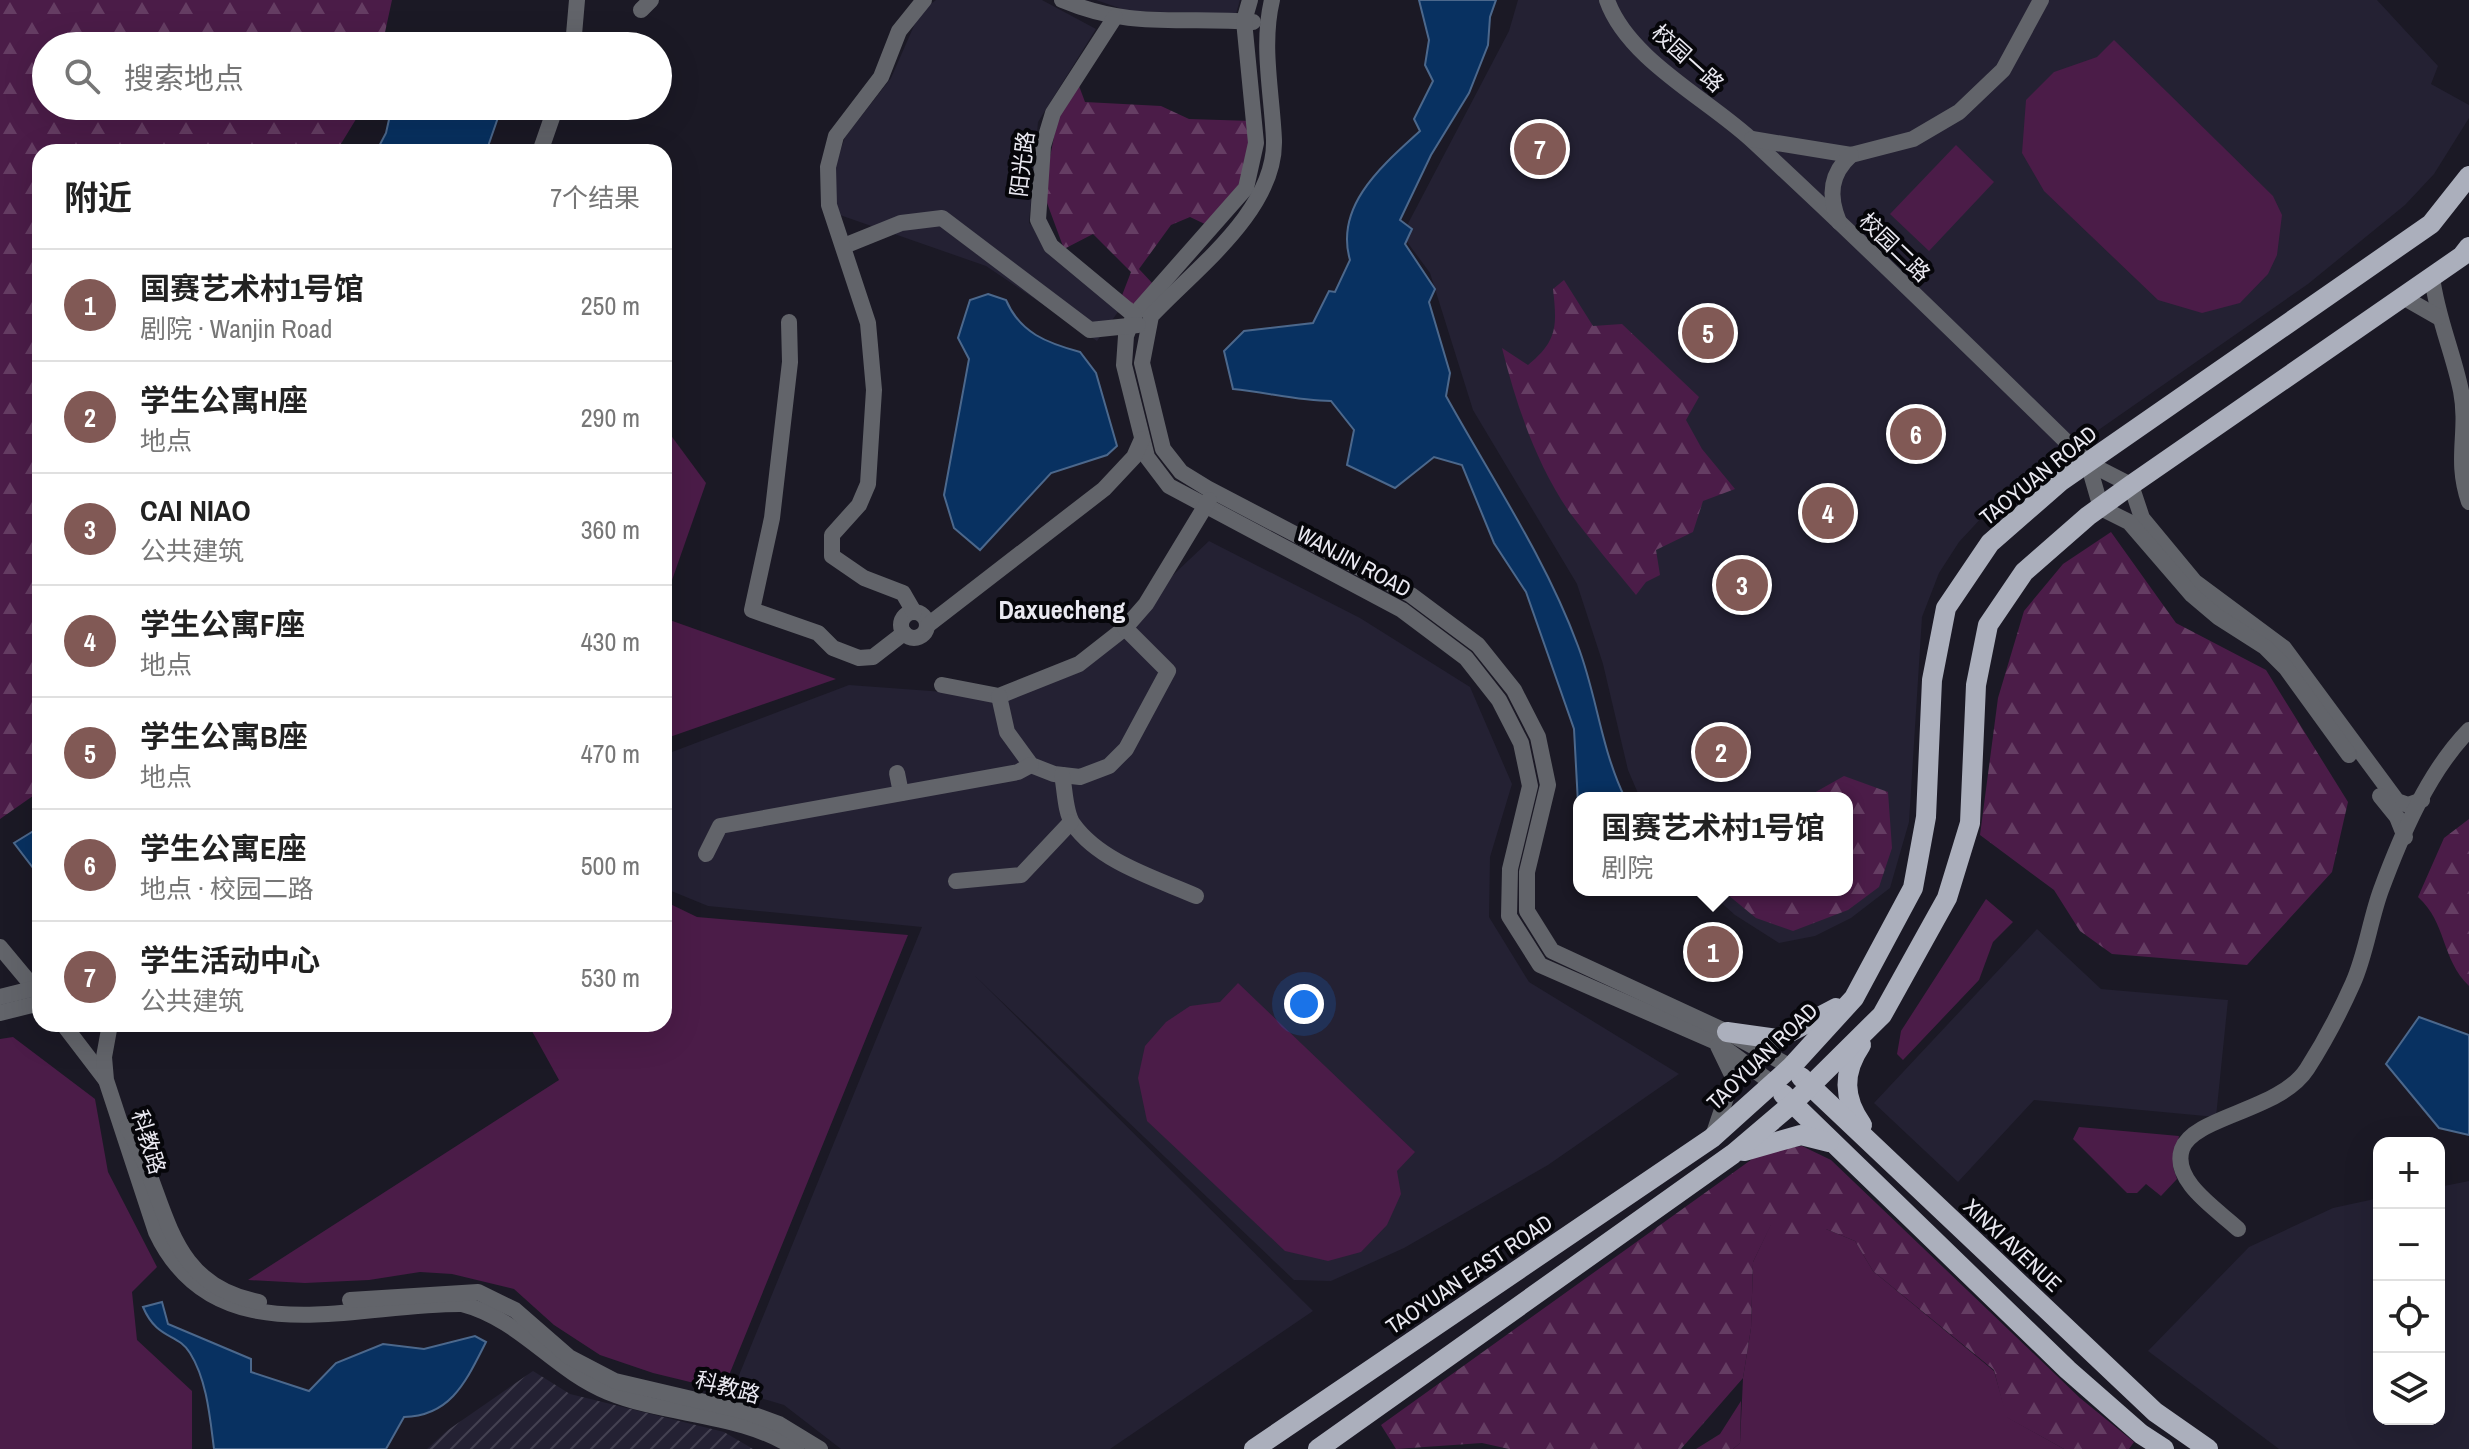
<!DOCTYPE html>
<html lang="zh">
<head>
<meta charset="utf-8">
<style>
  body { margin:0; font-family:"Archivo Narrow","Noto Sans SC",sans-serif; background:#f6f6f6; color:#222 }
  .controls { position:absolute; right:24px; bottom:24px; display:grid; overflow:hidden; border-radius:16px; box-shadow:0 8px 32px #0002 }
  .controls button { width:72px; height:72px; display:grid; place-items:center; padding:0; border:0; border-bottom:2px solid #e0e0e0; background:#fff; color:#222; font:40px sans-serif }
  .you { position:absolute; left:1304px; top:1004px; width:28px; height:28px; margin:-20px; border:6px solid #fff; border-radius:50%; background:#1a73e8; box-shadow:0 0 0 12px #1a73e833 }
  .badge { display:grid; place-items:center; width:52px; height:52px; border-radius:50%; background:#815955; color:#fff; font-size:26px; font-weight:700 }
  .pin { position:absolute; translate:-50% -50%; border:4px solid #fff; box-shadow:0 2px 8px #0006 }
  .popup { position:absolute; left:1573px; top:792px; width:280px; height:104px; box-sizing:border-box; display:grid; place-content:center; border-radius:16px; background:#fff; filter:drop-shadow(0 2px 6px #0005); font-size:26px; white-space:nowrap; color:#767676 }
  .popup b { font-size:30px; color:#222 }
  .popup::after { content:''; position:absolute; left:50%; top:100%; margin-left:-16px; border:16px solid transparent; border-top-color:#fff }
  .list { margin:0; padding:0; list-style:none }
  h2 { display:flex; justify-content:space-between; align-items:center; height:104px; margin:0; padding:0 32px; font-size:34px }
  h2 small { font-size:26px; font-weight:400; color:#767676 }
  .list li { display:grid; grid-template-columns:52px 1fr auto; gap:24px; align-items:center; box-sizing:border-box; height:112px; padding:0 32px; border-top:2px solid #e0e0e0 }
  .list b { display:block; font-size:30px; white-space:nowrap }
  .list p { margin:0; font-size:26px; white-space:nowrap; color:#767676 }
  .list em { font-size:26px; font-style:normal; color:#767676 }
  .icon { flex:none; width:44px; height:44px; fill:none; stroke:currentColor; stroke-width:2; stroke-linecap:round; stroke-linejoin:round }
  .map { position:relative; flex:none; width:2469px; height:1449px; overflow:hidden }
  .search { position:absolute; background:#fff; box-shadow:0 8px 32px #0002; left:32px; top:32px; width:640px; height:88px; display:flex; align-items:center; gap:20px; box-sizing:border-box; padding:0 28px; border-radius:44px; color:#767676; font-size:30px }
  .panel { position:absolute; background:#fff; box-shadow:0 8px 32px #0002; left:32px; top:144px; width:640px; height:888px; border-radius:24px }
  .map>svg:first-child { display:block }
  .built { fill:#242133 }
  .industrial { fill:url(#industrial-furrows) }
  .green { fill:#4b1c48 }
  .forest { fill:url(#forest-firs) }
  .water { fill:#083161; stroke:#4c688c; stroke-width:2 }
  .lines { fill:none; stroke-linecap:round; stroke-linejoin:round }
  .minor { stroke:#62646a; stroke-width:16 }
  .major { stroke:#abafbc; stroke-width:20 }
  .labels { text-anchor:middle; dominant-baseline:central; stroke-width:8; stroke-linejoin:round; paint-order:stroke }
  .street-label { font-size:22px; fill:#eae9f1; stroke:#06060a }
  .quarter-label { font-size:26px; font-weight:bold; fill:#eae9f1; stroke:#06060a }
</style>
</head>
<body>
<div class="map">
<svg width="2469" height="1449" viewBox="0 0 2469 1449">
  <defs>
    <pattern id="industrial-furrows" width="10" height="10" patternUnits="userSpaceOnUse" patternTransform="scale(2)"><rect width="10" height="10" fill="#242133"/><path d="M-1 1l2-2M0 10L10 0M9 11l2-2" fill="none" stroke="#444151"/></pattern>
    <pattern id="forest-firs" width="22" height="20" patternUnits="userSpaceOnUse" patternTransform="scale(2)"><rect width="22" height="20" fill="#4b1c48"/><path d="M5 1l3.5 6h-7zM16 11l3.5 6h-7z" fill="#653d63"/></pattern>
  </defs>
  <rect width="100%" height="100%" fill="#1b1925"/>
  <g class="built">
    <path d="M936,0H1042L1096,29L1038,122L1029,223L1123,305L1097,341L986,266L837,214L834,170L845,137L891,78L920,12Z"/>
    <path d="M1096,0H1240L1236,14L1128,11Z"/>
    <path d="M1518,0H2377L2438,66L2431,84L2469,105V118L2434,174L2405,205L2308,284L1998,500L1959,542L1939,573L1922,617L1909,822L1890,888L1851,918L1815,936L1779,943L1735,915L1707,890H1847V798H1640L1628,770L1603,664L1577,584L1473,410L1430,273L1402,235L1509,31Z"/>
    <path d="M1209,541L1360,618L1470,687L1512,784L1490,857L1489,917L1529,982L1679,1074L1548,1165L1404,1248L1331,1281L1294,1280L974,975L1313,1311L1110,1449H841L784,1405L733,1390L922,927L708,906L664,888V755L849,685L999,696L1079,664Z"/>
    <path d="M2037,929L2101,989L2228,1000L2216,1117L2034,1100L1958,1182L1874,1103Z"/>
    <path d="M2469,1181V1449H2279L2148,1351L2249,1247L2333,1208L2379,1198V1419H2439V1187Z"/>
  </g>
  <path class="industrial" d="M533,1371L570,1394L724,1432L753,1449H427L448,1430Z"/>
  <g class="green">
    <path d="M2114,40L2273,196L2282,215L2277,255L2268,274L2240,303L2202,313L2158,300L2044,191L2022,153L2026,100L2054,72L2097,57Z"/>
    <path d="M1956,145L1994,182L1929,251L1890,214Z"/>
    <path d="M664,426L706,483L664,603Z"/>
    <path d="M664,618L836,679L664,739Z"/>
    <path d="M1986,899L2013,922L1993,942L1979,980L1903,1060L1897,1054L1901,1031Z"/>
    <path d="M664,901L697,917L908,935L723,1390L653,1373L600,1355L554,1325L514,1289L452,1274L420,1272L369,1280L305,1283L248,1280L559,1080L528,1024H664Z"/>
    <path d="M1238,983L1415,1152L1397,1171L1401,1194L1387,1225L1361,1252L1328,1261L1285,1251L1147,1121L1138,1078L1145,1046L1166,1022L1190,1006L1220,1002Z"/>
    <path d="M13,1037L95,1099L108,1172L157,1267L132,1292L137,1340L192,1391V1449H0V1039Z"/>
    <path d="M2079,1127L2179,1136L2173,1167L2177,1179L2161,1196L2146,1184L2137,1193H2127L2073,1139Z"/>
    <path d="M1771,1224L1826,1229L1855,1241L1873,1271L1994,1371L2007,1417L2064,1449H1733L1740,1443L1743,1378L1751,1328L1753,1262Z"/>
  </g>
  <g class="forest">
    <path d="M0,0H392L382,46H46V106H364L336,152H40V791L0,819Z"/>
    <path d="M1079,86L1085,102L1161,106L1189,119L1252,121L1243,187L1209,226L1190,217L1171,225L1139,269L1153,284L1133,309L1121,298L1131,272L1093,234L1064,249L1043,192L1058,117Z"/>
    <path d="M1564,280L1593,326L1622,324L1699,397L1686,420L1702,449L1735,489L1703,501L1693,532L1656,550L1660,575L1646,582L1636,595C1614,568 1591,541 1570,513C1536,464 1516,404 1502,348L1528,365C1558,341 1557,325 1553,289Z"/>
    <path d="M2111,532L2176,623L2266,670L2348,802L2332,872L2247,965L2112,954L2080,931L2054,890L1980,835L1998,698L2024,611L2063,564Z"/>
    <path d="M1844,776L1888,792L1892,848L1879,887L1848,910L1793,931L1756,918L1722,890H1847V798H1805Z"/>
    <path d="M2469,819V986C2441,959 2447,923 2418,897L2444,838Z"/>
    <path d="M1802,1146L1831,1160L2080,1398L2134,1442L2129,1449H2064L2006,1417L1994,1370L1873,1271L1855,1241L1826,1229L1802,1240L1781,1234L1771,1225L1753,1262L1751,1328L1743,1378L1681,1449H1509L1482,1443L1396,1449L1381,1425L1762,1152Z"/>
    <path d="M1741,1401L1740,1443L1733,1449H1696L1720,1434Z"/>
  </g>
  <g class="water">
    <path d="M1419,0H1496L1490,17L1488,45L1469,93L1431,155L1400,220L1412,229L1405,244L1435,289L1429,302L1450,373L1446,396C1492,479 1545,557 1578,646C1597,696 1601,749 1625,798H1579V822L1574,729L1526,592L1494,543L1462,465L1434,457L1395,488L1347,465L1354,430L1331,401C1298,401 1266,392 1233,389L1224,351L1244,331L1313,323L1329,291L1335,292L1350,260C1334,205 1384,164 1420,131L1414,119L1433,81L1425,65L1429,40Z"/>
    <path d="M392,106H502L486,152H376L386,133Z"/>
    <path d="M988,294L1006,300C1020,333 1047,343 1080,352L1096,373L1117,446L1107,455L1051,473L980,550L954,528L944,495L969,359L958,338L970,300Z"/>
    <path d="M40,827V877L14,843Z"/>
    <path d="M2419,1017L2469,1035V1135L2439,1128L2386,1064Z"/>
    <path d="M162,1302L168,1324L251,1359V1372L309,1391L336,1363L383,1344L424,1349L475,1336L486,1342C467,1379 452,1416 404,1417L386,1449H214C210,1418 207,1380 190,1353C178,1333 157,1340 143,1307Z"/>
  </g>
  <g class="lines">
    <g class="minor">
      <path d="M1062,0C1133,30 1180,16 1253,22"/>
      <path d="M1250,0L1244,21L1256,143L1246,188L1134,315L1126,336L1124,365L1147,457L1169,486L1402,610L1466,658L1499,700L1521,743L1530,786L1510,869L1509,916L1540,965L1716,1042L1772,1083"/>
      <path d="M1272,0C1261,46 1272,93 1274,140C1276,210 1195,269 1151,316L1142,363L1163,449L1181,472L1207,488L1411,595L1478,645L1514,690L1538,737L1548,785L1527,872V911L1552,951L1727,1032L1791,1067"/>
      <path d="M1607,0C1628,60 1710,100 1754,142C1867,247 1978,355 2088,463L2131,485L2142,518L2195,582L2284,648L2397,801L2408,805L2422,800"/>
      <path d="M641,10L651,0"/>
      <path d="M1115,17L1053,113L1043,146L1038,220L1051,246L1134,315"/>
      <path d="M573,46L577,0"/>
      <path d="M1752,139L1851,155L1913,139L1959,112L2003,70L2041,0"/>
      <path d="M540,152L556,106"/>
      <path d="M1839,222C1828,196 1830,174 1851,155"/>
      <path d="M844,246L901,223L942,218L1090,330L1138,325"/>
      <path d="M2432,277C2437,317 2453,352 2461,391C2469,433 2454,458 2469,502"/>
      <path d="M2403,297L2438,317"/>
      <path d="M789,322L790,362L772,518L752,610L818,633L833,648L859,658L873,657L904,633"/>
      <path d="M2088,463L2101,508L2129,522L2192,595L2218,617L2265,647L2286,668L2349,755"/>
      <circle cx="914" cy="625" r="13"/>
      <path d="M914,612L903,593L864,578L832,556V535L859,505L868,484L874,390L868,323L829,205L828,167L836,136L881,77L899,31L924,0"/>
      <path d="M928,625L1104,489L1134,457L1142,439"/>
      <path d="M942,685L999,696L1079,664L1125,628L1146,604L1209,500"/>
      <path d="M999,696L1007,732L1031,765L1054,774L1080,777L1109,766L1126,749L1168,671L1125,628"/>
      <path d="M897,773L901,793"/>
      <path d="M1062,775C1065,789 1065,813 1073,824C1100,862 1155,878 1196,896"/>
      <path d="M2380,796L2397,817L2405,837"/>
      <path d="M706,854L720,826L1018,772L1031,765"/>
      <path d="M956,881L1021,875L1071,822"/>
      <path d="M0,947L40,995"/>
      <path d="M0,997L40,987"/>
      <path d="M0,1013L40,1003"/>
      <path d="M63,1024L105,1079"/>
      <path d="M110,1024L104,1057L106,1080L156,1232C215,1357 353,1303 462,1304C520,1319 554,1370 608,1392C669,1417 740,1412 796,1449"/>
      <path d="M127,1127C169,1195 161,1284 259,1302"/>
      <path d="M1713,1136L1733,1077L1718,1046"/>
      <path d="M2238,1229C2218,1210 2171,1181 2182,1149C2194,1116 2280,1111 2307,1069C2323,1044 2341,1010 2353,983C2366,954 2370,920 2381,890C2401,836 2428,772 2469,730"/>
      <path d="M350,1300L478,1292L515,1310L569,1357L615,1381L743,1411L779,1424L820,1449"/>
    </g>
    <g class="major">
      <path d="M1727,1032L1777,1039L1836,1008"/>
      <path d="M1861,1045C1842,1073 1843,1098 1862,1125"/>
      <path d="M1801,1077L2155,1412L2208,1449"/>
      <path d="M1783,1094L2068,1370L2141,1434L2164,1449"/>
      <path d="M1744,1151L1801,1135L1829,1142"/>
      <path d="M1254,1449L1712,1138L1791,1067L1854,998L1913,888L1926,817L1932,680L1946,608L1990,543L2061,481L2431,224L2469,176"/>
      <path d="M1318,1449L1733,1154L1793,1103L1882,1015L1947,898L1970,823L1976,685L1988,625L2024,572L2088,516L2131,485L2462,256L2469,247"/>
    </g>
  </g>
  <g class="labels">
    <g class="street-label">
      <text transform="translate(1688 58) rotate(42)">校园一路</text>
      <text transform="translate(1022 164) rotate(-83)">阳光路</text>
      <text transform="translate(1895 247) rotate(44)">校园二路</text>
      <text transform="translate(2038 475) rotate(-39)">TAOYUAN ROAD</text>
      <text transform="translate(1354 561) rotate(28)">WANJIN ROAD</text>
      <text transform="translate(1762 1056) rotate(-44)">TAOYUAN ROAD</text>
      <text transform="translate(149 1142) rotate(73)">科教路</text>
      <text transform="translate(2013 1245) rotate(43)">XINXI AVENUE</text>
      <text transform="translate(1469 1274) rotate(-34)">TAOYUAN EAST ROAD</text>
      <text transform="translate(728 1387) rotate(15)">科教路</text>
    </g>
    <g class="quarter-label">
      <text x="1062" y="609">Daxuecheng</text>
    </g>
  </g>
</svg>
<div class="controls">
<button>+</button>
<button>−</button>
<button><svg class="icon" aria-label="locate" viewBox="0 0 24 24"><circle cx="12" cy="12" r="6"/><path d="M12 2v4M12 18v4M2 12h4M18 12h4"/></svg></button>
<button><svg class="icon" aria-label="layers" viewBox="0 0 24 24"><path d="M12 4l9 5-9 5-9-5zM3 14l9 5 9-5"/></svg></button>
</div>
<div class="you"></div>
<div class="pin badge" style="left:1713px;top:952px">1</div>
<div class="popup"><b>国赛艺术村1号馆</b>剧院</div>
<div class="pin badge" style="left:1721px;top:752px">2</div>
<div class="pin badge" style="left:1742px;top:585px">3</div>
<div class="pin badge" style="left:1828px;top:513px">4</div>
<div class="pin badge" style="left:1708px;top:333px">5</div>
<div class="pin badge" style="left:1916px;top:434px">6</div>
<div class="pin badge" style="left:1540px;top:149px">7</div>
<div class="search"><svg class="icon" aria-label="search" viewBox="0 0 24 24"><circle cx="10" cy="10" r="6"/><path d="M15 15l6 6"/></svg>搜索地点</div>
<section class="panel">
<h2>附近<small>7个结果</small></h2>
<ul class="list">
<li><span class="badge">1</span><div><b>国赛艺术村1号馆</b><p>剧院 · Wanjin Road</p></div><em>250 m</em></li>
<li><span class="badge">2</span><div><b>学生公寓H座</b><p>地点</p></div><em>290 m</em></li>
<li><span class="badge">3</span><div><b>CAI NIAO</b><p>公共建筑</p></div><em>360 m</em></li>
<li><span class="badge">4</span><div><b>学生公寓F座</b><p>地点</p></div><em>430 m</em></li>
<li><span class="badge">5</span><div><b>学生公寓B座</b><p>地点</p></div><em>470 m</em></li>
<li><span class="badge">6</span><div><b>学生公寓E座</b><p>地点 · 校园二路</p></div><em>500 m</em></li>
<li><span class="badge">7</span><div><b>学生活动中心</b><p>公共建筑</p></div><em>530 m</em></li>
</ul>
</section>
</div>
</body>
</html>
